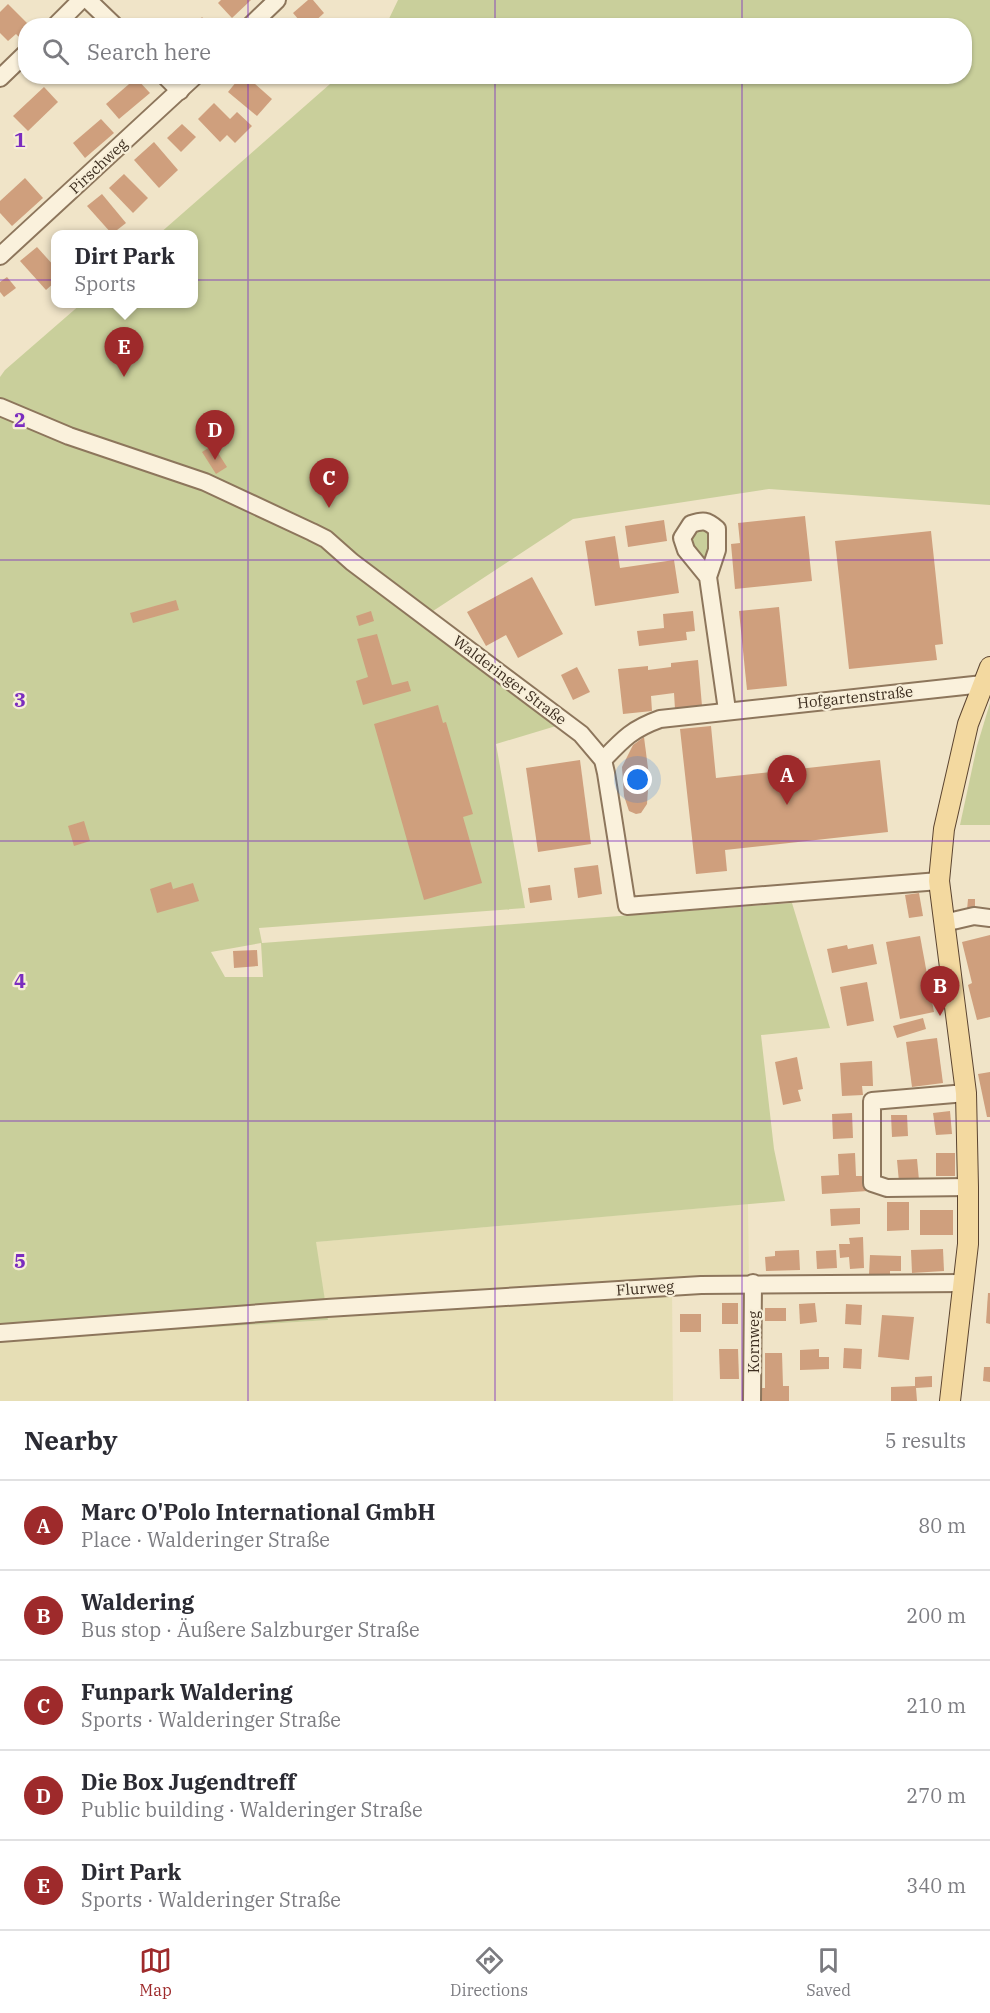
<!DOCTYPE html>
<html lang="en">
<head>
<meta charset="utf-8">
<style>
  body { margin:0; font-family:"IBM Plex Serif",serif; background:#f2f2f3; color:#2b2b33 }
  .you { position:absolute; left:638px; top:780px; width:21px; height:21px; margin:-15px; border:4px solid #fff; border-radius:50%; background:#1a73e8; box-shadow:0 0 0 9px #1a73e833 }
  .badge { display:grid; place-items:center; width:39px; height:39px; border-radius:50%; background:#9e2a2b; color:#fff; font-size:20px; font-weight:700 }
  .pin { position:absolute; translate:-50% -50px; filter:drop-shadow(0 2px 3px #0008) }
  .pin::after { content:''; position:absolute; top:32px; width:21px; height:18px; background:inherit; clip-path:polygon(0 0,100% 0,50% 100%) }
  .popup { position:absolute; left:51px; top:230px; width:147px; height:78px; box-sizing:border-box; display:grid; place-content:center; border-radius:12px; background:#fff; filter:drop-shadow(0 2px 4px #0005); font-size:20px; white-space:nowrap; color:#7c7c81 }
  .popup b { font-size:22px; color:#2b2b33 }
  .popup::after { content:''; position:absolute; left:50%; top:100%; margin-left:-12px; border:12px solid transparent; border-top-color:#fff }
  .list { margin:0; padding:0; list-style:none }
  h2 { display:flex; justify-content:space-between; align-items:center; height:78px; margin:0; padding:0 24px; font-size:26px }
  h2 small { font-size:20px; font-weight:400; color:#7c7c81 }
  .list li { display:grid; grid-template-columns:39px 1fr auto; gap:18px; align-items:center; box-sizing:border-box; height:90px; padding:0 24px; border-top:2px solid #e1e1e2 }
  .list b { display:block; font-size:22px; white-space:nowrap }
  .list p { margin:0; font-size:20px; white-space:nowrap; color:#7c7c81 }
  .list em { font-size:20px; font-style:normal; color:#7c7c81 }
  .icon { flex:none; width:33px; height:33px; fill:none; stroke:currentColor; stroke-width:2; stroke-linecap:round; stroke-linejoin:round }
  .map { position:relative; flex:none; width:990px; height:1401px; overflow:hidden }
  .search { position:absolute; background:#fff; box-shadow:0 2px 4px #0004; left:18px; right:18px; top:18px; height:66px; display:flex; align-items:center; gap:15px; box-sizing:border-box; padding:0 21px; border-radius:24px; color:#7c7c81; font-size:22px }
  .sheet { height:528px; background:#fff }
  nav { display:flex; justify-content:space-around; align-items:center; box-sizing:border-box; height:84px; border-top:2px solid #e1e1e2; background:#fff; font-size:16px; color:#7c7c81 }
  nav a { display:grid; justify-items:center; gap:3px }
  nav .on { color:#9e2a2b }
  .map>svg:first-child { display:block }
  .farmland { fill:#e6deb5 }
  .green { fill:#c9cf9b; fill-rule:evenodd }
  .building { fill:#cf9f7d }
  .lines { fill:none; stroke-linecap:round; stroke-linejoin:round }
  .minor-casing { stroke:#8d765c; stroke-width:20 }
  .major-casing { stroke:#5b4430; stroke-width:22 }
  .minor { stroke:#faf1dc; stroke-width:16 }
  .major { stroke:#f3d9a0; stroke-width:20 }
  .grid { fill:none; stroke:#7b2cbf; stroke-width:1.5; stroke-opacity:0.55 }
  .labels { text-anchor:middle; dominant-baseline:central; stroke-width:4.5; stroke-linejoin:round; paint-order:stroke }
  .street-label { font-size:15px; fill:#3d2e20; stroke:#f7eed8 }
  .grid-label { font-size:20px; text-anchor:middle; font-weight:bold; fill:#7b2cbf; stroke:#f7eed8; stroke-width:4.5; stroke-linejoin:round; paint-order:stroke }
</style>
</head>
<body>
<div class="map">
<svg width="990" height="1401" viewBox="0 0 990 1401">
  <rect width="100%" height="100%" fill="#f0e4c8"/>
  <path class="farmland" d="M748,1204L749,1283L672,1287L673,1401H0V1341L328,1320L315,1242Z"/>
  <g class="green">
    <path d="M398,0H990V505L769,489L573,519L433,611L556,726L496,744L525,908L259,928L262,943L792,903L830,1028L761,1035L774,1149L785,1201L316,1242L328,1320L0,1341V377L5,370L81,304H193V234H159L338,77L964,76V26L386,25ZM261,943L263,977H225L211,952Z"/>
    <path d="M697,529L707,530C712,539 710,550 704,558H701L695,552L691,540Z"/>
    <path d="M990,703V825H960L977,746Z"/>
  </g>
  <g class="building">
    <path d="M221,0H251L232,18L218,3Z"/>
    <path d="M308,0H313L324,13L310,26H304L293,13Z"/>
    <path d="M8,4L27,23L23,27L26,29V39L23,41L16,34L8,41L0,33V12Z"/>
    <path d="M202,17L210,26H194Z"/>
    <path d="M241,76H246L272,99L257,116L228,92Z"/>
    <path d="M136,78L150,93L119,119L106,104Z"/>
    <path d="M44,87L58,102L28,131L13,116Z"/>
    <path d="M214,103L230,119L237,112L252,126L235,143L227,135L220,142L198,119Z"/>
    <path d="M101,119L114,133L85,158L73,143Z"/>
    <path d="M182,124L196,137L181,152L167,138Z"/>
    <path d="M154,142L178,170L159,188L134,160Z"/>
    <path d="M124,174L148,198L133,213L109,188Z"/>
    <path d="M25,178L43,198L12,226L0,213V201Z"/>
    <path d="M102,194L126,223L112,234L87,206Z"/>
    <path d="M37,247L55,267V282L46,290L20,261Z"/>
    <path d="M7,277L16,288L4,297L0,292V282Z"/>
    <path d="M213,445L227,467L216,474L202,452Z"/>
    <path d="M805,516L812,581L735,589L731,544L740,543L738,523Z"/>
    <path d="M664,520L667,541L628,547L625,526Z"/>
    <path d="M931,531L943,644L935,645L937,660L849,669L835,541Z"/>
    <path d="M615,536L620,568L674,560L679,593L595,606L585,541Z"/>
    <path d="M532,577L563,634L518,658L506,635L486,646L467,612Z"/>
    <path d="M176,600L179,610L133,623L130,613Z"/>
    <path d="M779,607L787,686L747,690L739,611Z"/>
    <path d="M371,611L374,621L359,626L356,616Z"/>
    <path d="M693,611L695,631L686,632L687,640L639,646L637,631L664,628L663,614Z"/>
    <path d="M377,634L392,685L408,681L411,691L363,705L356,681L368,677L357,639Z"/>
    <path d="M698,660L702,706L675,709L674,693L651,696L652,711L623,714L618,669L648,666V670L671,667V663Z"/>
    <path d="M577,667L590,692L573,700L561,675Z"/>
    <path d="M438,705L443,723L446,722L473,814L463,817L482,883L424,900L374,724Z"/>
    <path d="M711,726L716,778L880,760L888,832L725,850L727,871L696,874L680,729Z"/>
    <path d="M644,737L649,776L647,804L641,813L636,814L629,811L624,796L622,767L633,745Z"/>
    <path d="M580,760L591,844L538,852L526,768Z"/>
    <path d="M84,821L90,841L74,846L68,826Z"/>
    <path d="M598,865L602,894L578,898L574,868Z"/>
    <path d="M171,882L173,889L193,883L199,901L157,913L150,889Z"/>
    <path d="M550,885L552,900L530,903L528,888Z"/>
    <path d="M919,893L923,916L909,918L905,895Z"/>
    <path d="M968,899H975V910H967Z"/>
    <path d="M990,935V1017L977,1020L968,985L972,983L962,942Z"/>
    <path d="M920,936L934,1012L900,1019L886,942Z"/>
    <path d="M873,944L877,964L832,973L827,949L847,945L848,949Z"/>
    <path d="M257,950L258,966L234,968L233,951Z"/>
    <path d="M867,982L874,1021L847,1026L840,987Z"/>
    <path d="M923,1018L926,1029L897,1038L893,1026Z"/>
    <path d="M937,1038L943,1083L912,1087L906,1042Z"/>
    <path d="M797,1057L803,1089L798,1090L801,1101L783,1105L775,1062Z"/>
    <path d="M872,1061L873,1086H862L863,1095L842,1096L840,1063Z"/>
    <path d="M990,1072V1117H987L978,1074Z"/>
    <path d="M950,1111L952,1134L936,1135L933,1113Z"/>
    <path d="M852,1113L853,1138L833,1139L832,1114Z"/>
    <path d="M891,1115H907L908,1136L892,1137Z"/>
    <path d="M855,1153L856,1176H867L868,1191L822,1194L821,1176L839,1175L838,1154Z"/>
    <rect x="936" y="1153" width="19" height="23"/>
    <path d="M917,1159L919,1180L899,1182L897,1160Z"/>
    <path d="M887,1202H909V1230L887,1231Z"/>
    <path d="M860,1208V1224L831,1226L830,1209Z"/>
    <rect x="920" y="1210" width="33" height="25"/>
    <path d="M863,1237L864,1268L850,1269L849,1257L840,1258L839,1244H850L849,1238Z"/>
    <path d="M943,1249L944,1271L912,1273L911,1250Z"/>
    <path d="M799,1250L800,1270L766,1271L765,1257L775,1256V1251Z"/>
    <path d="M836,1250L837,1268L817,1269L816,1251Z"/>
    <path d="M870,1255L901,1256V1271H890V1276L869,1275Z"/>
    <path d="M988,1293H990V1324L986,1323Z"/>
    <rect x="722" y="1303" width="16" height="21"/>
    <path d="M815,1303L817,1322L800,1324L799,1304Z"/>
    <path d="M846,1304L862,1305L861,1325L845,1324Z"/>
    <rect x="765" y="1308" width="21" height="13"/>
    <rect x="680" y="1314" width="21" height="18"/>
    <path d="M882,1315L914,1317L909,1360L878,1357Z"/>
    <path d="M844,1348L862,1349L861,1369L843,1368Z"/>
    <path d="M719,1349H738L739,1379H720Z"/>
    <path d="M819,1349V1357H829V1369L800,1370V1350Z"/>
    <path d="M765,1353H782L783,1386H789V1401H760V1388H765Z"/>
    <path d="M984,1367H990V1382L983,1381Z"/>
    <path d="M932,1376V1387L916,1388L917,1401H891V1387L915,1386V1377Z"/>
  </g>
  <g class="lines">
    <g class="minor-casing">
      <g id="minor">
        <path d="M88,0L115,26"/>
        <path d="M55,26L81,0"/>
        <path d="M250,26L277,0"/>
        <path d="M165,76L180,91"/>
        <path d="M0,78L26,53"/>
        <path d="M0,256L195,76"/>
        <path d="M0,407L69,436L205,482L312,532L326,539L352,562L581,734L603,760L606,773L627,906L939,881"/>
        <path d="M708,577L686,550L682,538L691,524C703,520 707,520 717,529V550L708,577L727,710"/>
        <path d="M603,760C623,739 632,729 660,719L983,684"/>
        <path d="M944,923L974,916L990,918"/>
        <path d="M966,1093L872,1101V1183L887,1188L968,1187"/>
        <path d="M0,1333L327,1308L701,1285L964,1283"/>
        <path d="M752,1401L753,1283"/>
      </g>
    </g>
    <g class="major-casing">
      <path id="major" d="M950,1401L968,1244V1187L966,1093L939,881L944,829L968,724L990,667"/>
    </g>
    <use href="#minor" class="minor"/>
    <use href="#major" class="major"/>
  </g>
  <path class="grid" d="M248,0V26M495,0V26M742,0V26M248,76V1401M495,76V1401M742,76V1401M0,280H990M0,560H990M0,841H990M0,1121H990"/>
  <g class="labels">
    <g class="street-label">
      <text transform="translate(98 166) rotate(-43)">Pirschweg</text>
      <text transform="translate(510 680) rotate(37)">Walderinger Straße</text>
      <text transform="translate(855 697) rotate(-6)">Hofgartenstraße</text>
      <text transform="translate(645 1288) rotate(-4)">Flurweg</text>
      <text transform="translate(753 1342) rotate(-90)">Kornweg</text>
    </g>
  </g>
  <g class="grid-label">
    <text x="20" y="147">1</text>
    <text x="20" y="427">2</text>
    <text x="20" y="707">3</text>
    <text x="20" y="988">4</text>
    <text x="20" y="1268">5</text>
  </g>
</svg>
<div class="you"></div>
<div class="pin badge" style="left:787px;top:805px">A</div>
<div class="pin badge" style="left:940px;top:1016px">B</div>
<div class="pin badge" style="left:329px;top:508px">C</div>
<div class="pin badge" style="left:215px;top:460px">D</div>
<div class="pin badge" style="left:124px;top:377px">E</div>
<div class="popup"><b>Dirt Park</b>Sports</div>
<div class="search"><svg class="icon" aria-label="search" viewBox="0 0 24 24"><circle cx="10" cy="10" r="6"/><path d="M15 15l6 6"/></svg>Search here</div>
</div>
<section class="sheet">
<h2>Nearby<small>5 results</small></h2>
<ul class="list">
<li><span class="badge">A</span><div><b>Marc O'Polo International GmbH</b><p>Place · Walderinger Straße</p></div><em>80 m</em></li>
<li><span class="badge">B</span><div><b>Waldering</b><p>Bus stop · Äußere Salzburger Straße</p></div><em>200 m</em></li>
<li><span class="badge">C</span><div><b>Funpark Waldering</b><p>Sports · Walderinger Straße</p></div><em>210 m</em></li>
<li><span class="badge">D</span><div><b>Die Box Jugendtreff</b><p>Public building · Walderinger Straße</p></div><em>270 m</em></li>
<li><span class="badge">E</span><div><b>Dirt Park</b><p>Sports · Walderinger Straße</p></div><em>340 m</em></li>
</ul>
</section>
<nav>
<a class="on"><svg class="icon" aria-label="map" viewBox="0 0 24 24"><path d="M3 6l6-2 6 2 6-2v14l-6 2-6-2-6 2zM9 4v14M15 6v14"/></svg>Map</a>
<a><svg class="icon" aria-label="directions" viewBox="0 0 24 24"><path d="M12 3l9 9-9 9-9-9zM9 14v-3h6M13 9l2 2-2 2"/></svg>Directions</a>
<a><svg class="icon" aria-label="saved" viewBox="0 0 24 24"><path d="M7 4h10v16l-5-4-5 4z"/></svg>Saved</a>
</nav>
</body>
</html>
